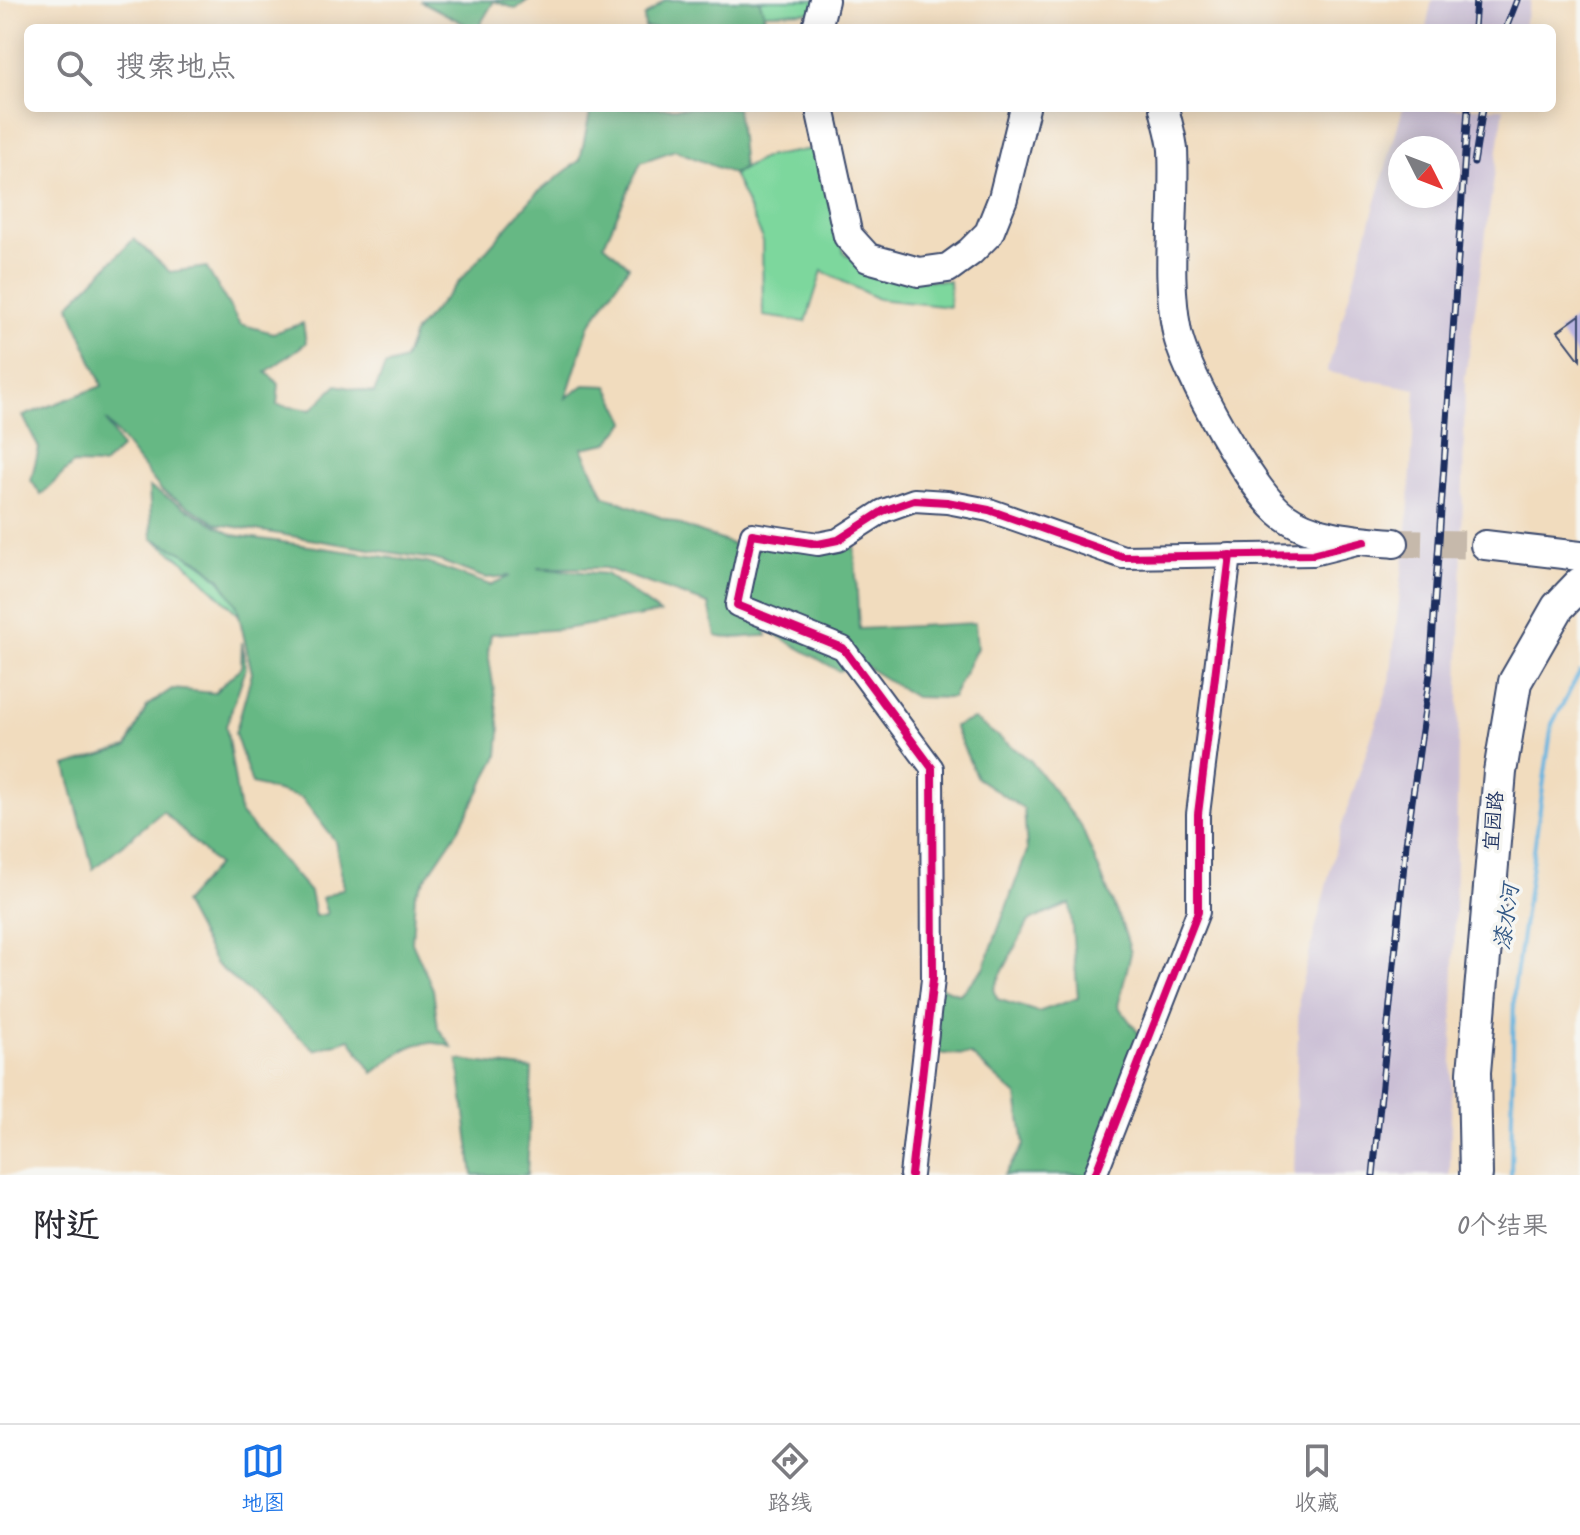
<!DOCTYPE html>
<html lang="zh">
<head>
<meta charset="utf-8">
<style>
  body { margin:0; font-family:Kalam,"LXGW WenKai TC",sans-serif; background:#f2f2f3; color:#2b2b33 }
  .compass { position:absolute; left:1388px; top:136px; width:72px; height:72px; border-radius:50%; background:#fff; box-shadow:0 4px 20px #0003; rotate:132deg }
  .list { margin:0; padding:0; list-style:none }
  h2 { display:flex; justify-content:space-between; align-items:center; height:104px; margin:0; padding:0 32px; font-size:34px }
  h2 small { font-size:26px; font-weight:400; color:#7c7c81 }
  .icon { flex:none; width:44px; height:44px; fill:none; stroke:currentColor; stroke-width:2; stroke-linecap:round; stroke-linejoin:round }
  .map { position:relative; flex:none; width:1580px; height:1175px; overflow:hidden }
  .search { position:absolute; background:#fff; box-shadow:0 4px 20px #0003; left:24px; right:24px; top:24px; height:88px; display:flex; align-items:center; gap:20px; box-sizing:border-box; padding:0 28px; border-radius:12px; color:#7c7c81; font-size:30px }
  .sheet { height:248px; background:#fff }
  nav { display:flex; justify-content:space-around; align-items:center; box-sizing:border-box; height:112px; border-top:2px solid #e1e1e2; background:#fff; font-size:22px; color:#7c7c81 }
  nav a { display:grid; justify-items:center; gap:4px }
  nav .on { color:#1a73e8 }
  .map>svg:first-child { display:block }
  .industrial { fill:#cbbfd5; fill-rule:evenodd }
  .green { fill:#7dd79d; stroke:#4c837e; stroke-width:2 }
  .forest { fill:#66b884; stroke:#407471; stroke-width:2; fill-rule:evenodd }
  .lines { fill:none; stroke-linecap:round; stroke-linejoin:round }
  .stream { stroke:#65b3df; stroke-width:4 }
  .building { fill:#bab4e2 }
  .major-tunnel { stroke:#c6b9ab; stroke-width:28; stroke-dasharray:28 14; stroke-linecap:butt }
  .minor-casing { stroke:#3b496c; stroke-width:26 }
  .major-casing { stroke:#3b496c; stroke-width:32 }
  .highway-casing { stroke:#3b496c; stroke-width:36 }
  .minor { stroke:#fff; stroke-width:22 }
  .major { stroke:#fff; stroke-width:28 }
  .highway { stroke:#fff; stroke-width:32 }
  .rail-casing { stroke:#1b2f5e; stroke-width:7 }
  .rail { stroke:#f6f6f2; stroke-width:4; stroke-dasharray:12; stroke-linecap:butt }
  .cycleway-casing { stroke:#f6f6f2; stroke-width:13 }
  .cycleway { stroke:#d6006c; stroke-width:8 }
  .labels { text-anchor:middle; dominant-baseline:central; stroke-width:7; stroke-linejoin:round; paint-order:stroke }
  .street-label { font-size:20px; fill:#1b2f5e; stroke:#f6f6f2 }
  .water-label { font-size:22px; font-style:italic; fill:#315785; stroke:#f6f6f2 }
</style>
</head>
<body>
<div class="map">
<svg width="1580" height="1175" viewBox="0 0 1580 1175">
  <rect width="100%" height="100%" fill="#f6f6f2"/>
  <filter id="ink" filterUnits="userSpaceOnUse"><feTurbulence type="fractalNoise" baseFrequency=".0125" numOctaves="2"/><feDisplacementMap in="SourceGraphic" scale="16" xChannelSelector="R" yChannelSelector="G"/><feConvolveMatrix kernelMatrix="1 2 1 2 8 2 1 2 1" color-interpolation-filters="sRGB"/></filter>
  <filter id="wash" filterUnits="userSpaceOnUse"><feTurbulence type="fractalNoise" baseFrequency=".006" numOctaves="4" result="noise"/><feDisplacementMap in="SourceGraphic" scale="32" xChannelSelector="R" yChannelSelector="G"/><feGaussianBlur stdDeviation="1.8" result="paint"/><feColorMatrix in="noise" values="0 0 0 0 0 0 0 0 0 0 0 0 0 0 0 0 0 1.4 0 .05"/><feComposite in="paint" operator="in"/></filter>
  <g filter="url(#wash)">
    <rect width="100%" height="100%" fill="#f1dcbe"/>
    <g class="industrial">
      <path d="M1432,0H1531L1523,28H1426Z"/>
      <path d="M1403,108H1504L1465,378L1450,1175H1294L1299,994L1340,831L1390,681L1408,519L1416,389L1327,372ZM1400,148H1448V196H1400Z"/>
    </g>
    <g class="green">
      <path d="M746,0H818L814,12L765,13V28H749Z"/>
      <path d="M818,148L844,253L883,278L949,281L950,307L878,299L822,271L806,322L763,316L762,237L733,174L765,157Z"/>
      <path d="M152,538C192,557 225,571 241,617L186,563Z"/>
    </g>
    <g class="forest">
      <path d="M528,0L516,9L494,1L478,28H472L421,1Z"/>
      <path d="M665,0H759L764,13L762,28H645L644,17Z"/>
      <path d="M591,108H737L743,169L733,174L675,150L641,162L604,244L629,266L589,326L566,398L584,385L608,386L626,422L608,443L582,448L604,496L753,552L767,541L854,540L859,629L975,623L977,648L952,698L915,697L860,663L839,671L771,632L760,613L767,636C749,635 732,641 716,636L709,604L605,568H537L606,574L660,613L564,629L491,634L488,652L500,730L498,756L459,829L415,894L412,942L433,989L438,1028L452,1047C415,1034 401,1052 373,1073L350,1039L315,1050L215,963L183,903L217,865L163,811L93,869L66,766L127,747L147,706L172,689L214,693L241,667L242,642L246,668L226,726L240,813L310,892L315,916L327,914L322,898L344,888L335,841L302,798L252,784L235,734L252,673L237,606L220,579L199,561L152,538L149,487L233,535L427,563L490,585L510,576L485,578L437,560L218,524L162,491L106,420L121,448L103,465L73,464L41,495L31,480L39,448L23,416L102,386L69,305L134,239L170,272L206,267L240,324L273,333L303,323L306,343L266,372L279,384L277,405L311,410L337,385L374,393L385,366L404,360L414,333L536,194L580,160Z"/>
      <path d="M974,719L1030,760L1081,826L1124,930L1131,953L1118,1006L1140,1035L1091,1175H1004L1024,1145L1017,1096L971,1055L928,1053L924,981L960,994L984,968L1027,851L1024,809L977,778L954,726ZM1070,904L1078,998L1038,1012L997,999L994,988L1029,921Z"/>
      <path d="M458,1060L532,1069L527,1175H473Z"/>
    </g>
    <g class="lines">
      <path class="stream" d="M1511,1175L1514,990L1552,724L1580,672"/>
    </g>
    <g id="blocks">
      <path class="building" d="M1580,315V360L1558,331Z"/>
    </g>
  </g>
  <g filter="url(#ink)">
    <use href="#blocks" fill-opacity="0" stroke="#3b496c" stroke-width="2"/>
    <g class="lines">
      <path class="major-tunnel" d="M1394,543L1485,545"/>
      <g class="minor-casing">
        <g id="minor">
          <path d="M911,1175L933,979L932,768L843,648L737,605L752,534L818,544L838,540L883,511L914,500L947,502L989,510L1123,557L1313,554L1357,543"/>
          <path d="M1095,1175L1198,912V814L1230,555"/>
        </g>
      </g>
      <g class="major-casing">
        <g id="major">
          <path d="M817,28L824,0"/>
          <path d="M820,108L848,236L868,258L919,272L948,268L970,252L989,233L1003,198L1025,108"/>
          <path d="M1164,108C1167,122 1172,136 1173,150C1176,210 1165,273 1177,332C1184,371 1252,492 1283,515C1314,538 1358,540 1394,543"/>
          <path d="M1485,545L1580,556"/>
        </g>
      </g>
      <g class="highway-casing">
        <path id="highway" d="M1476,1175L1474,1072L1500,772L1515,682L1558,607L1580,584"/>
      </g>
      <use href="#minor" class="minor"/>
      <use href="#major" class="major"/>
      <use href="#highway" class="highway"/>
      <g class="rail-casing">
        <g id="rail">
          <path d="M1474,28L1476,0"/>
          <path d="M1506,28L1517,0"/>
          <path d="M1474,163L1483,108"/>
          <path d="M1373,1175L1406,844L1430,674L1468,108"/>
        </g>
      </g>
      <use href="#rail" class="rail"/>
      <g class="cycleway-casing">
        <g id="cycleway">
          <path d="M911,1175L933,979L932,768L843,648L737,605L752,534L818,544L838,540L883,511L914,500L947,502L989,510L1123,557L1313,554L1365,541"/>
          <path d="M1095,1175L1198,912V814L1230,555"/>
        </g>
      </g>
      <use href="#cycleway" class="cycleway"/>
    </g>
  </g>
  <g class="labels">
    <g class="street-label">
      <text transform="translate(1495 821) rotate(-85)">宜园路</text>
    </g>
    <g class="water-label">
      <text transform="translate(1508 917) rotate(-82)">漆水河</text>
    </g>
  </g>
</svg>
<svg class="compass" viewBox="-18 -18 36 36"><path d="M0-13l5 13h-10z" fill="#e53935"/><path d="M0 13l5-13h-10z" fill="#7c7c81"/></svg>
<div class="search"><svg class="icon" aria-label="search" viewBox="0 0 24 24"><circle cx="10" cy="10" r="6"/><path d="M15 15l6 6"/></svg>搜索地点</div>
</div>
<section class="sheet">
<h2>附近<small>0个结果</small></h2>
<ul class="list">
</ul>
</section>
<nav>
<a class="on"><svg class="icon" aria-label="map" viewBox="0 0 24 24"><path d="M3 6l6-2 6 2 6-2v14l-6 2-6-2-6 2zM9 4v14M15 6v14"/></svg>地图</a>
<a><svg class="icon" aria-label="directions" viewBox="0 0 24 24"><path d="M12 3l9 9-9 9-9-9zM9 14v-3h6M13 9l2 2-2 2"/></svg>路线</a>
<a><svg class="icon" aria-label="saved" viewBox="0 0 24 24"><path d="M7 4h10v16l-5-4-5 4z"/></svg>收藏</a>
</nav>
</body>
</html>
